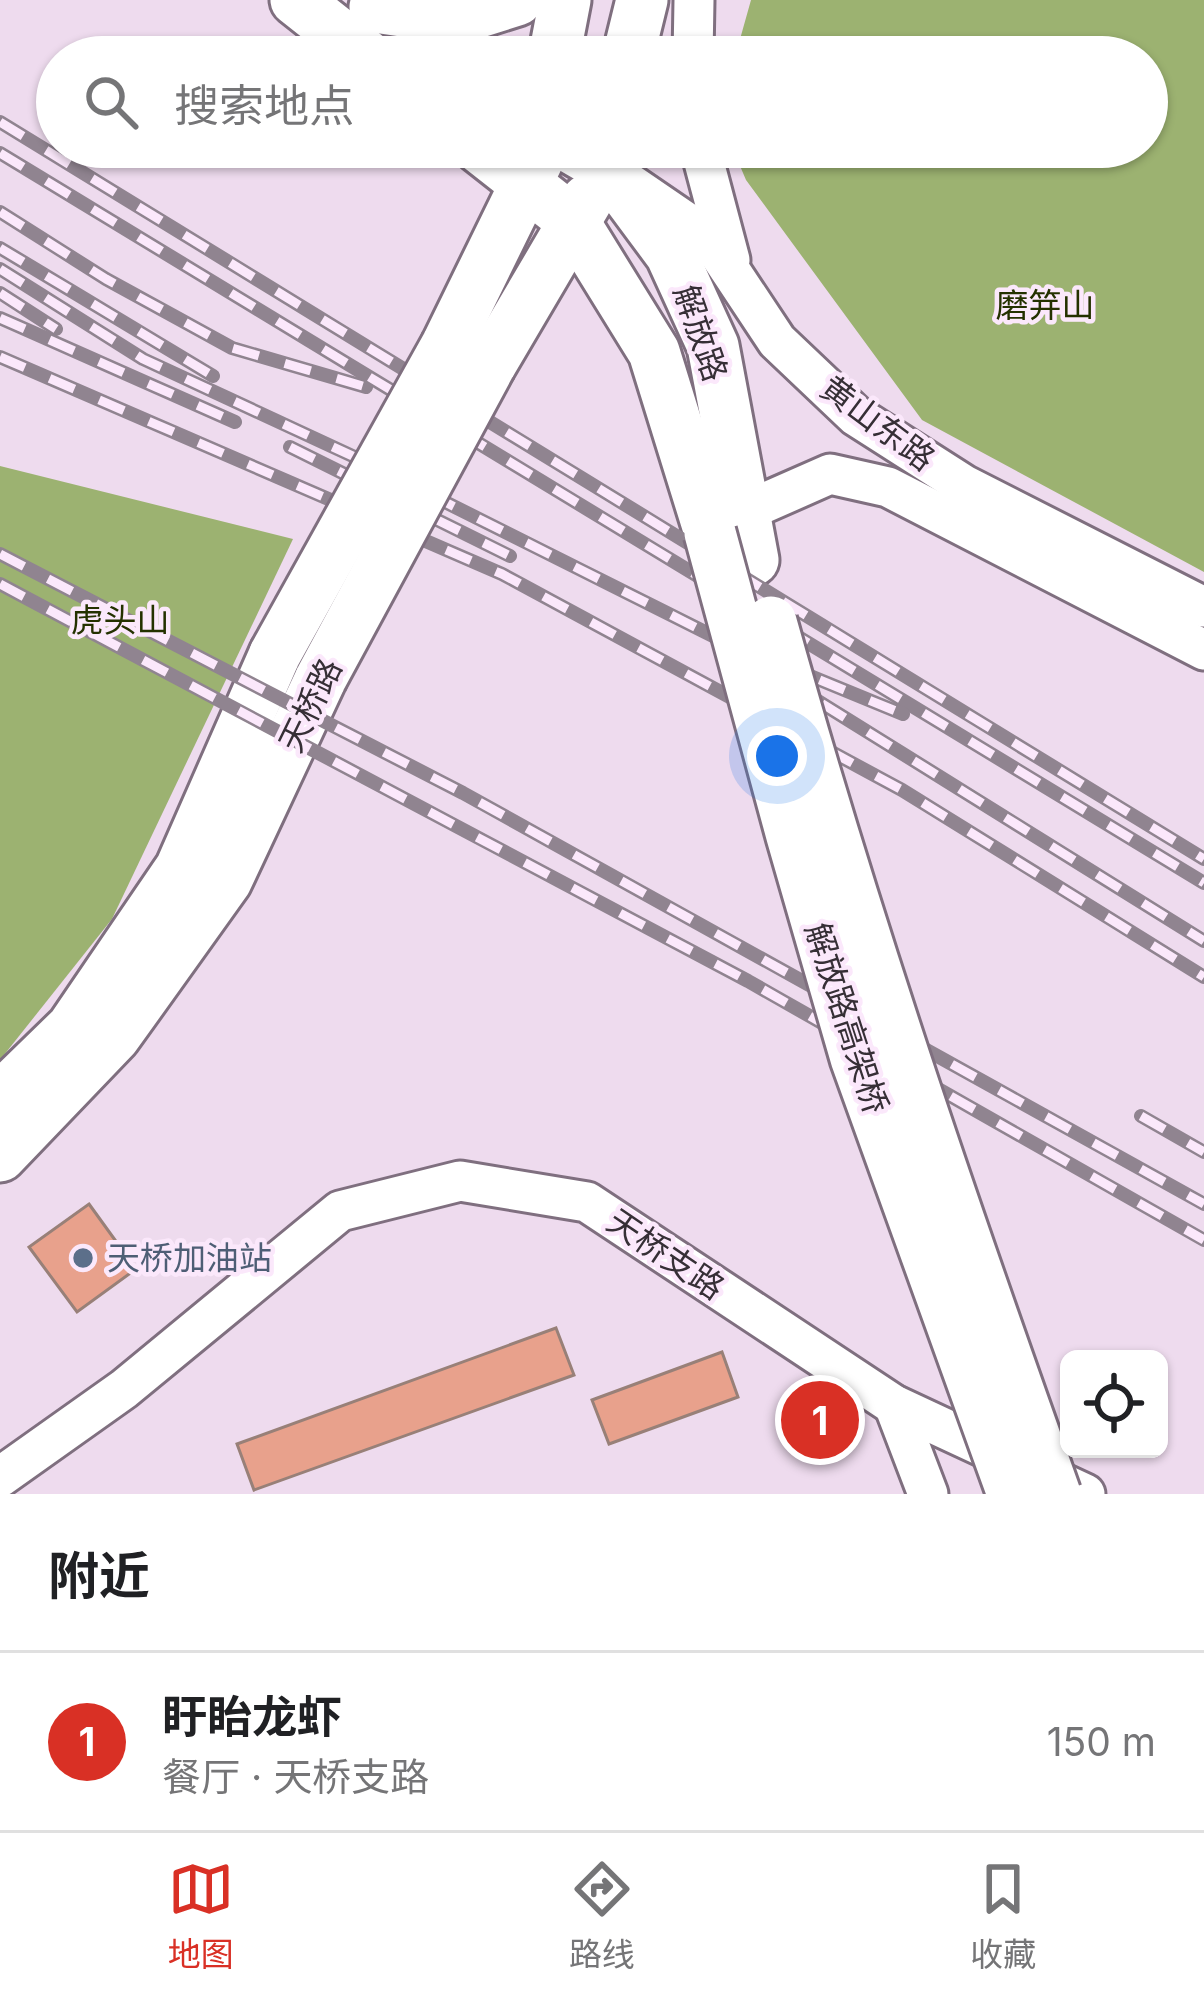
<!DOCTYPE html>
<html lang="zh">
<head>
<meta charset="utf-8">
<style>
  body { margin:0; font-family:Inter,"Noto Sans SC",sans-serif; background:#f6f6f6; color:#202124 }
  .controls { position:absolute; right:36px; bottom:36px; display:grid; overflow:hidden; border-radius:18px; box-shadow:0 3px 9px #0004 }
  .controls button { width:108px; height:108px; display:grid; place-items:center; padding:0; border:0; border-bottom:3px solid #e0e0e0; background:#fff; color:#202124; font:60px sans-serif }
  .you { position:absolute; left:777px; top:756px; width:42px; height:42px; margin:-30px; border:9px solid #fff; border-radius:50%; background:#1a73e8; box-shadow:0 0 0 18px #1a73e833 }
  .badge { display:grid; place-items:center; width:78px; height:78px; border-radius:50%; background:#d93025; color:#fff; font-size:39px; font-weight:700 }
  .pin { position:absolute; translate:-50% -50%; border:6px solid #fff; box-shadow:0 3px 12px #0006 }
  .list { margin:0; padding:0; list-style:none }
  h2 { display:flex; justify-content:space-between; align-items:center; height:156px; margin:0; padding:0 48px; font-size:51px }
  h2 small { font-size:39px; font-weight:400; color:#757577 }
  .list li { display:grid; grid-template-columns:78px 1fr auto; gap:36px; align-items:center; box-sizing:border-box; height:180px; padding:0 48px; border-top:3px solid #e0e0e0 }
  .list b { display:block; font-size:45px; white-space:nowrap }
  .list p { margin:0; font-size:39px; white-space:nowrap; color:#757577 }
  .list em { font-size:39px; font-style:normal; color:#757577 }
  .icon { flex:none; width:66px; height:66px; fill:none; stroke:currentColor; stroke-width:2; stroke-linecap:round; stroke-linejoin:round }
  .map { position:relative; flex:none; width:1204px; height:1494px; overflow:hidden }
  .search { position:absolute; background:#fff; box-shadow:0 3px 9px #0004; left:36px; right:36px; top:36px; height:132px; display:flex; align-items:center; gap:30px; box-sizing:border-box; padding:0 42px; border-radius:66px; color:#757577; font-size:45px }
  .sheet { height:336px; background:#fff }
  nav { display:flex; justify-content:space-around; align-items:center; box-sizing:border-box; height:168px; border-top:3px solid #e0e0e0; background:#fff; font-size:33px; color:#757577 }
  nav a { display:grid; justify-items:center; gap:6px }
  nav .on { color:#d93025 }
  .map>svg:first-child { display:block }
  .forest { fill:#9cb271 }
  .building { fill:#e8a18c; stroke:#988078; stroke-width:3 }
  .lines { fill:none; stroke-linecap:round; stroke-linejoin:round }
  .minor-casing { stroke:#7f6f7f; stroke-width:45 }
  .major-casing { stroke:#7f6f7f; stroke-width:57 }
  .minor { stroke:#fff; stroke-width:39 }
  .major { stroke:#fff; stroke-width:51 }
  .rail-casing { stroke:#908490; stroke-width:14 }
  .rail { stroke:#fbe8fb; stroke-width:9; stroke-dasharray:27; stroke-linecap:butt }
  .major-bridge-casing { stroke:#7f6f7f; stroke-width:57; stroke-linecap:butt }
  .major-bridge { stroke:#fff; stroke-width:51 }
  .service-dot { fill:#5c6f8a; stroke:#fbe8fb; stroke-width:4.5 }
  .labels { text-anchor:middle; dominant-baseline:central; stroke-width:9; stroke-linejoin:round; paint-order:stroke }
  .park-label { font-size:33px; fill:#243100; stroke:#fbe8fb }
  .street-label { font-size:33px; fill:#362f36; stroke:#fbe8fb }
  .service-label { font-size:33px; fill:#4e5e75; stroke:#fbe8fb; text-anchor:start }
</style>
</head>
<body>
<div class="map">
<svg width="1204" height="1494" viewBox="0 0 1204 1494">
  <rect width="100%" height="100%" fill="#eedbee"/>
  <g class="forest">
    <path d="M751,0H1204V572L922,420L746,180L732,147H1147V57H735Z"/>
    <path d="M0,466L293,539L112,919L0,1060Z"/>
  </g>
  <g class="building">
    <path d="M89,1204L136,1269L77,1312L29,1247Z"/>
    <path d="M556,1328L574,1375L254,1490L237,1444Z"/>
    <path d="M722,1352L738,1397L609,1444L592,1400Z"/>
  </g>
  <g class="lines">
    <g class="minor-casing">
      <g id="minor">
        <path d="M693,57L694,0"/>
        <path d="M700,147L730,260"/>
        <path d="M629,183L708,237L777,341L856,416L964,485L1204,607"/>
        <path d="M746,511L830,474L888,487L1204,650"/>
        <path d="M894,1405L928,1494"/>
        <path d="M0,1477L124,1389L340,1211L460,1181L587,1202L894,1405L1085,1494"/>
      </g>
    </g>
    <g class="major-casing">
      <g id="major">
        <path d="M296,0L368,57"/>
        <path d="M375,7L457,19L517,0"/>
        <path d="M554,57L565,0"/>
        <path d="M628,57L642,0"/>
        <path d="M479,147L573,221L654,352L710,533"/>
        <path d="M570,147L608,169L671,254L713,346L753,560"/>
        <path d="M447,345L539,157"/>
        <path d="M490,365L587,200"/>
        <path d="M0,1098L72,1028L181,868L275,654"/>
        <path d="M0,1156L115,1036L226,881L321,678"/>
      </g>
    </g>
    <use href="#minor" class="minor"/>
    <use href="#major" class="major"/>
    <g class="rail-casing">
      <g id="rail">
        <path d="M0,122L1204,859"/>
        <path d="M0,153L1204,883"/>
        <path d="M0,212L106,279L232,348L366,387"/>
        <path d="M0,248L213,376"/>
        <path d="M0,269L143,359L359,459L715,637L903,714"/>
        <path d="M0,293L56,329"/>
        <path d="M0,318L235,422"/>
        <path d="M0,357L502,574L902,790L1204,977"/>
        <path d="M290,447L510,556"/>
        <path d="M0,554L463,793L1204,1204"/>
        <path d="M0,584L748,981L1204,1240"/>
        <path d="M776,675L1204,941"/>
        <path d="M1141,1116L1204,1152"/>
      </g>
    </g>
    <use href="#rail" class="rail"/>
    <g class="major-bridge-casing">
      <g id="major-bridge">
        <path d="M710,533L792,836L856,1058L1013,1494"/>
        <path d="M771,622C853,917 952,1206 1055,1494"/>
        <path d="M275,654L447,345"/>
        <path d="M321,678L490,365"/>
      </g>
    </g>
    <use href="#major-bridge" class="major-bridge"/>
  </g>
  <circle class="service-dot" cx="83" cy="1258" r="12"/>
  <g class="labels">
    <g class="park-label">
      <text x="1045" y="305">磨笄山</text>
      <text x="120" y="620">虎头山</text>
    </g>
    <g class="street-label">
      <text transform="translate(701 333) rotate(71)">解放路</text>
      <text transform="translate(878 423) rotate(37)">黄山东路</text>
      <text transform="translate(310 705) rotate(-64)">天桥路</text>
      <text transform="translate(847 1018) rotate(72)">解放路高架桥</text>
      <text transform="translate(666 1254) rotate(34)">天桥支路</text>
    </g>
    <g class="service-label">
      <text x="107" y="1258">天桥加油站</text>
    </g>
  </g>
</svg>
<div class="controls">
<button><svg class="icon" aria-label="locate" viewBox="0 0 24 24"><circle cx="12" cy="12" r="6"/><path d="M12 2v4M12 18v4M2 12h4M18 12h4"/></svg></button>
</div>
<div class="you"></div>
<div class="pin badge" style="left:820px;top:1420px">1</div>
<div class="search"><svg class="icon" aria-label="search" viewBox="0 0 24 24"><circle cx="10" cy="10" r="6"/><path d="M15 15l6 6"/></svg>搜索地点</div>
</div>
<section class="sheet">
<h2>附近<small></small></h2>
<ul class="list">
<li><span class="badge">1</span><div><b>盱眙龙虾</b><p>餐厅 · 天桥支路</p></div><em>150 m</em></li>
</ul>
</section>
<nav>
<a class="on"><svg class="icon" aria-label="map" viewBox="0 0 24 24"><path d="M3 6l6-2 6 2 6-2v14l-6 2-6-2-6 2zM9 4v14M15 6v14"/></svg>地图</a>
<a><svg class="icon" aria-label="directions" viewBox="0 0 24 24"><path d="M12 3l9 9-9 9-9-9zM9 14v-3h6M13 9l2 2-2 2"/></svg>路线</a>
<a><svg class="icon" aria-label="saved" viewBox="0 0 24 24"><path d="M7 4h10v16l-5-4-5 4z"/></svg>收藏</a>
</nav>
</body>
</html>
